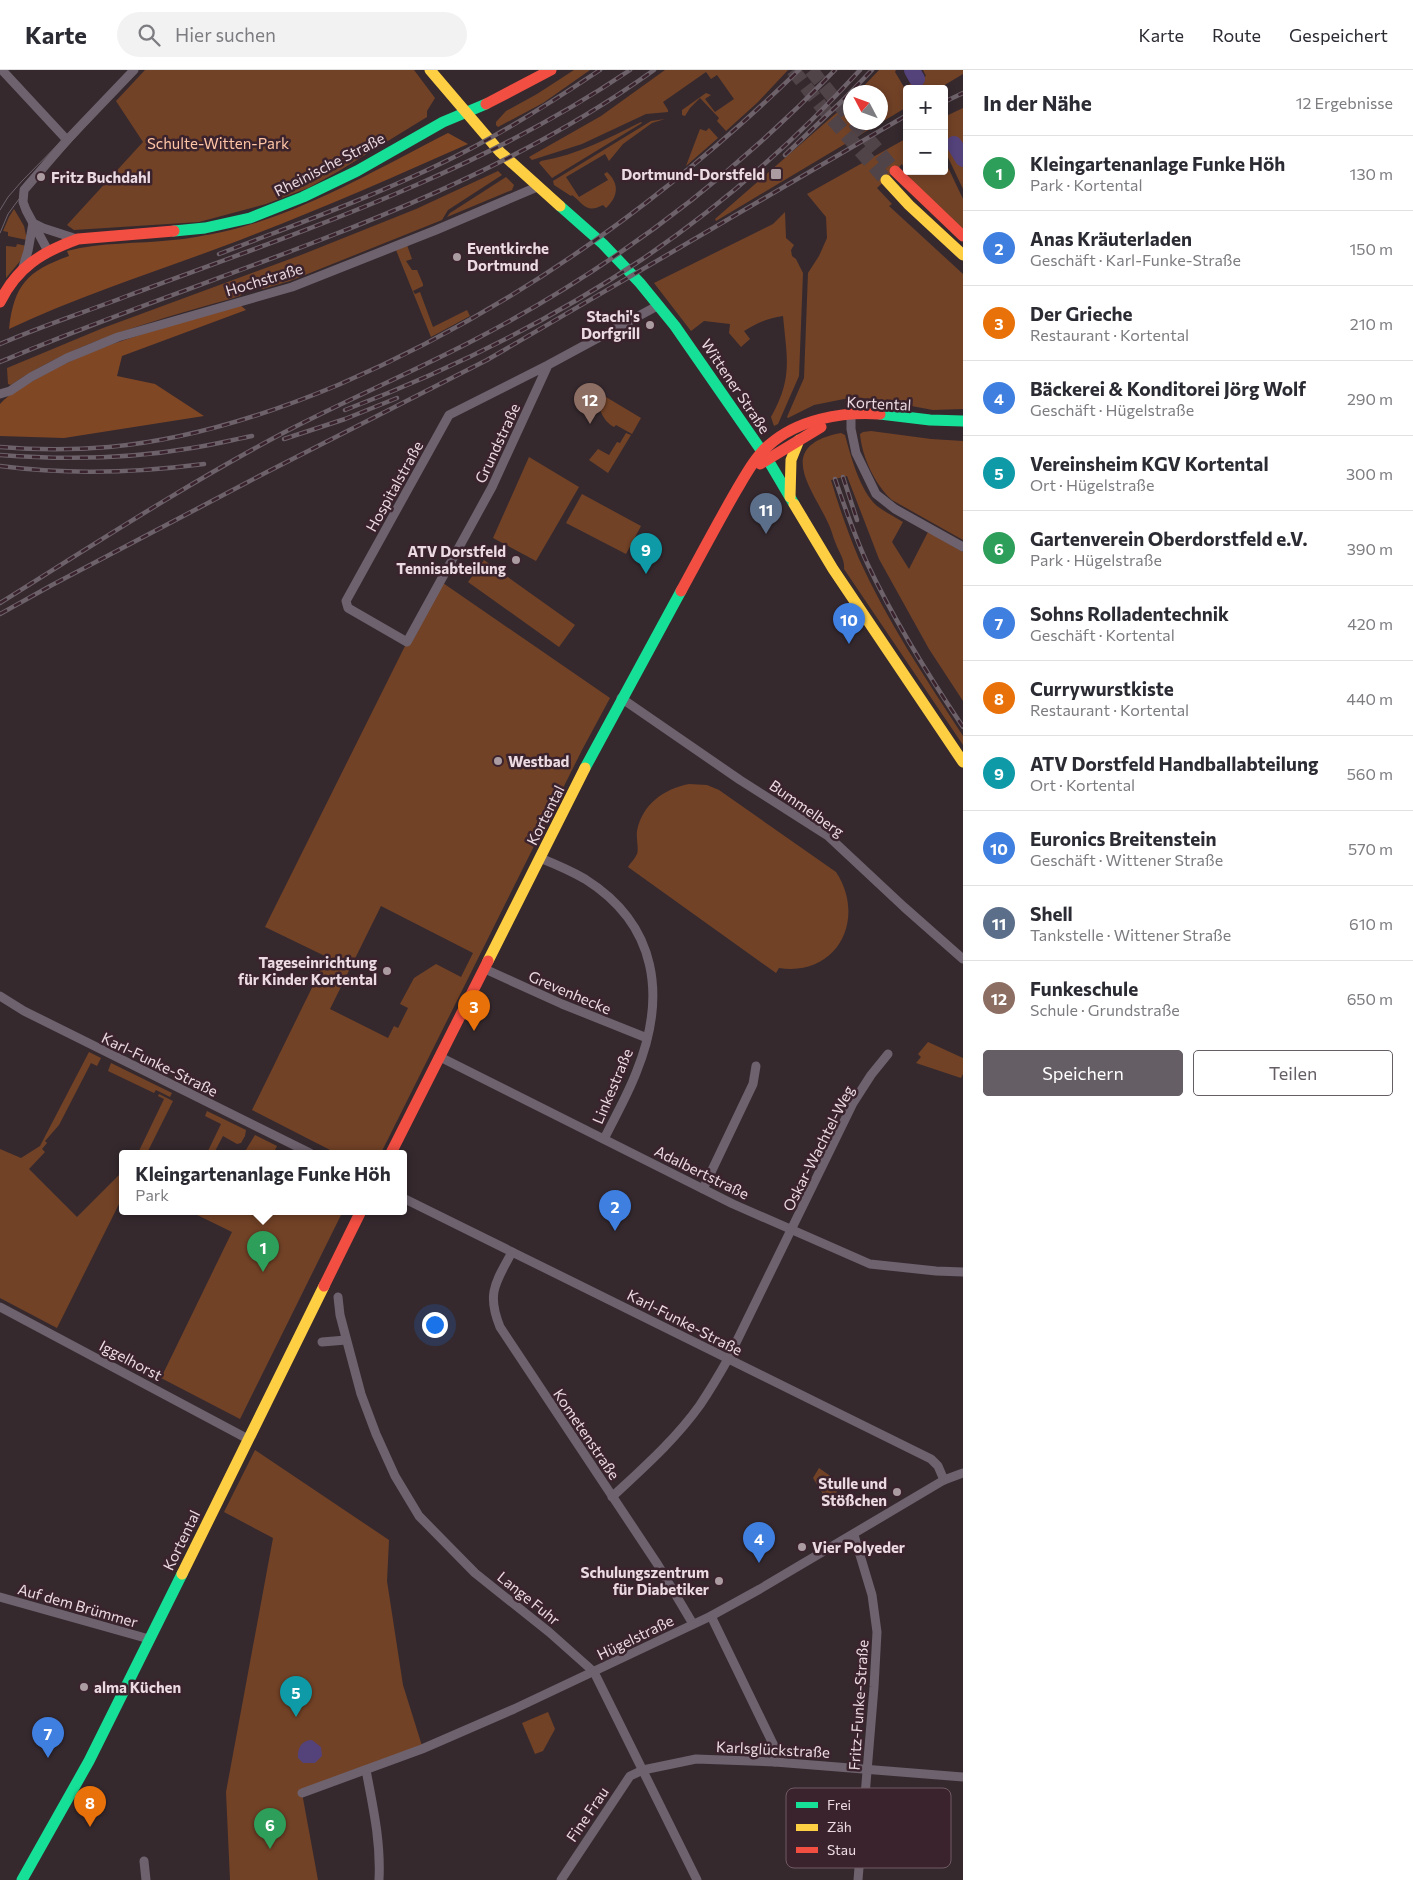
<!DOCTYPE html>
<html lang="de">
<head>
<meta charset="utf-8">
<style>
  body { margin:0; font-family:Commissioner,sans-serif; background:#f2f2f3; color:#2b2b33 }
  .controls { position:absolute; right:15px; top:15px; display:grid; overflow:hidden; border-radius:5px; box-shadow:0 2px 8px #0003 }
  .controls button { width:45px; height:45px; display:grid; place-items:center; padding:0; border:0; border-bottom:1px solid #e1e1e2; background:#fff; color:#2b2b33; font:25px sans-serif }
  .compass { position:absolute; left:843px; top:15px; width:45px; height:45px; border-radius:50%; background:#fff; box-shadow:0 2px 8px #0003; rotate:311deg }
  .you { position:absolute; left:434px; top:1254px; width:18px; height:18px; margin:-12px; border:4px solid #fff; border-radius:50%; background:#1a73e8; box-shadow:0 0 0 8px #1a73e833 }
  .badge { display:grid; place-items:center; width:32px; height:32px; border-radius:50%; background:#655e65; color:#fff; font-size:16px; font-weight:700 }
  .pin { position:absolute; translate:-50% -41px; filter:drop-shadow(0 1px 2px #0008) }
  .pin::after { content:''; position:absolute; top:26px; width:18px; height:15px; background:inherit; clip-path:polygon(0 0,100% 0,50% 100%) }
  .popup { position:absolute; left:119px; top:1080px; width:288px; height:65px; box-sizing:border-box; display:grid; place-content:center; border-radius:5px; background:#fff; filter:drop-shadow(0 1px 4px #0005); font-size:16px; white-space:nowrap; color:#7c7c81 }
  .popup b { font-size:19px; color:#2b2b33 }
  .popup::after { content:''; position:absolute; left:50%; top:100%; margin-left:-10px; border:10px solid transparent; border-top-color:#fff }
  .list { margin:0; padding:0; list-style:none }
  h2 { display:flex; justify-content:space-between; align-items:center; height:65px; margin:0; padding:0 20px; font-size:21px }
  h2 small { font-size:16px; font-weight:400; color:#7c7c81 }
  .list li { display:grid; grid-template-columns:32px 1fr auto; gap:15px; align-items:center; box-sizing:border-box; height:75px; padding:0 20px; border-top:1px solid #e1e1e2 }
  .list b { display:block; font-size:19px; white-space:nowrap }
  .list p { margin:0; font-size:16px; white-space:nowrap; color:#7c7c81 }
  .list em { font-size:16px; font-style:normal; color:#7c7c81 }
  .actions { display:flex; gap:10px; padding:15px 20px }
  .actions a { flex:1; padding:11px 0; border:1px solid #655e65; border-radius:5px; text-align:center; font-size:18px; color:#655e65 }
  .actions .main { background:#655e65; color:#fff }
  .icon { flex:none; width:28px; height:28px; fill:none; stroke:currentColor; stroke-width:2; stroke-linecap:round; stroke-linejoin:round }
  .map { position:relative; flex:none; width:963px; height:1810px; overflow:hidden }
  header { display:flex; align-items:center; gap:30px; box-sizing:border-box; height:70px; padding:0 25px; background:#fff; border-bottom:1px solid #e1e1e2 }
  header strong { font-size:24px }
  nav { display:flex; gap:28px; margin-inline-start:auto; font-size:18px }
  .search { width:350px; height:45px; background:#f2f2f3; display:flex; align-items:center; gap:12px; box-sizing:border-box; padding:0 18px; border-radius:28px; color:#7c7c81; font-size:19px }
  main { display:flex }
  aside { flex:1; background:#fff }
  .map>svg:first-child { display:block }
  .green { fill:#724226; fill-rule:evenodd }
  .forest { fill:#804725 }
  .water { fill:#54427b }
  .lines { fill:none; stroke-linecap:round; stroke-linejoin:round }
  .river { stroke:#54427b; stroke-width:16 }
  .secondary-tunnel { stroke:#504449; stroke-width:14; stroke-dasharray:14 7; stroke-linecap:butt }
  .street { stroke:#6e626e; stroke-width:9 }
  .fast { stroke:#16e098; stroke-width:11 }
  .slow { stroke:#ffcf43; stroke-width:11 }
  .jam { stroke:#f24e42; stroke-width:11 }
  .tram { stroke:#6d626a; stroke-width:1 }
  .rail-casing { stroke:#6d626a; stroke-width:4.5 }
  .rail { stroke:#3b232d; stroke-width:2.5; stroke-dasharray:8; stroke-linecap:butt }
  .poi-dot { fill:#ab9ca2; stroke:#3b232d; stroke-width:2 }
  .labels { text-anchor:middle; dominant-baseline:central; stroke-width:5; stroke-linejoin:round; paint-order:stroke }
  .park-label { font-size:15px; fill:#ffc5a6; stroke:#3b232d }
  .street-label { font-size:15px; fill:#ebdae1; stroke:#3b232d }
  .poi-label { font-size:15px; font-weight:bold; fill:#ebdae1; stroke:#3b232d; text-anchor:end }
  .key { fill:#3b232d; stroke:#705a63; stroke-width:1 }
  .key-label { font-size:14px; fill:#ebdae1 }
</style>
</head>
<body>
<header>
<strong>Karte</strong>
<div class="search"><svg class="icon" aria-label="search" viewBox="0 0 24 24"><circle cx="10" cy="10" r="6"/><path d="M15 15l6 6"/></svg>Hier suchen</div>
<nav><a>Karte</a><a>Route</a><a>Gespeichert</a></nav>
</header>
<main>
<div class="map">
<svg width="963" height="1810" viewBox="0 0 963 1810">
  <rect width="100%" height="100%" fill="#35292e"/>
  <g class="green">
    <path d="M145,0H414L435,28L427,41V47L339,101L308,118L266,134L199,152L74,160L67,155L143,72L116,31Z"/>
    <path d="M574,0H590L543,33L498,57L496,55V52L506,41L537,24Z"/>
    <path d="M665,0H788L758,32L726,61L717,51L719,48L700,28L690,38L685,46L682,45V40L706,23L711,25L705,29L715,42L734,29L717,5L711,9L706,2L663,32L668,40V42L646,44L582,74L532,90L529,87L601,46Z"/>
    <path d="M879,0H896L895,2L904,17L926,6L923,0H963V4L938,19H907V37L716,151L715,149L850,31L851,52H881V22H858Z"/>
    <path d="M963,38V119L944,79V47Z"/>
    <path d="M665,49L652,53L623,74L609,91L605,84L566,107L579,127L608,110L604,104L607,102C620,114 618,127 606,138L603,135C586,144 584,134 572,125L571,126L554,115L553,111L651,51Z"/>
    <path d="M641,52L642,53L552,108L539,93L541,91C577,85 609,68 641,52Z"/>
    <path d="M709,58L718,68L686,96L700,59L706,61Z"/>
    <path d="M907,68V101H944V89L963,129V159C946,143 909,114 902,94L877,118L892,134L889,136L963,204V339L933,340L879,330L854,327L814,335L788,348L787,347L804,308L808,203L819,186L827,168L826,147L807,124Z"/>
    <path d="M498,101L502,105L448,140L442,150L290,211L263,219L258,217L255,212L244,215V222L240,226C165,248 76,270 11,315L8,314L7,298L103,258L301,185L416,139Z"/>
    <path d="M506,107L514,115L512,120L447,147L450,143Z"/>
    <path d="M14,139L24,156L27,170L8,166V162L3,161L9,147Z"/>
    <path d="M785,142L786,168L794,175L791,180L792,186L796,189L803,203L799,306L778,354L774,356L771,347C793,308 787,289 783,246C768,248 757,253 744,261L750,269L741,277L729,263L730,254L704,251L691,261L654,213L773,154Z"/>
    <path d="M17,174L27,176L21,190L6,208V176L16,177Z"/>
    <path d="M407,175L412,189L406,191L412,200H417L423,214V216L413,221L415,224L420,222L433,257L467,240L470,246L431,267L396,180Z"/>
    <path d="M601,324L641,348L632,364L616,355L614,357C603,351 596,337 601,324Z"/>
    <path d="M871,361L931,369L963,371V470L892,430C875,415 862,387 860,364L863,362Z"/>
    <path d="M626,363L631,365L608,403L589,390L598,379L609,385L617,372L620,373Z"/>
    <path d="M841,363L845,365C851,387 860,421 877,436C885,442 895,447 903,452L892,472L909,499L928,462L963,482V631L929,579L879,489L847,406L831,410C839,437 848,463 859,489C887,551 926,609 963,666V675L844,499C845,489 839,483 836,474C833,468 832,461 829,455C813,419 773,376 841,363Z"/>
    <path d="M529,387L579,417L536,491L493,468Z"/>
    <path d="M582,424L641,456L626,484L566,453Z"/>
    <path d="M484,490L575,555L559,577L468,512Z"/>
    <path d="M443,513L610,628L582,680L381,1083H336L252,1040L327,887L265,857L407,572ZM381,836L473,883L461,907L436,894L414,908L400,934L408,938L398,958L394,956L388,968L330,939Z"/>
    <path d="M689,714L707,715L719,720L836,802C867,849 837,907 779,898L776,903L628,797C630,793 635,789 637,784C639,779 636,768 637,761C642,735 663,719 689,714Z"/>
    <path d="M928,972L963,988V1004L961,1008L916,993L921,987L918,984Z"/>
    <path d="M89,982L101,988L97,996L91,993L59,1055L45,1071L47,1073L42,1079L45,1082L29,1099L77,1147L123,1101V1126L57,1258L0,1228V1079L21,1088L40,1076Z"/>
    <path d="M111,993L172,1023L170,1027L156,1020L154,1023L108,1001Z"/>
    <path d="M159,1024L173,1031L147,1083H138L164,1029L158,1026Z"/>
    <path d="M207,1041L246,1060L245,1066L241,1073L237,1074L223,1066L214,1083H207L221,1054L205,1046Z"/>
    <path d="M255,1065L277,1076L274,1082L276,1083H244Z"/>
    <path d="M189,1141H343L240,1349L161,1308L232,1162Z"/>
    <path d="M255,1380L389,1470L387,1511L403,1615L423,1679L302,1723L318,1810H230L226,1722L273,1468L224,1442Z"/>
    <path d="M819,1398L836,1410L837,1422L826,1429L813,1408Z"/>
    <path d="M548,1642L555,1659L543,1681L535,1684L522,1653Z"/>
  </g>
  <g class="forest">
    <path d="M448,63L468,74C387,110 307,145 224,176C152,203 79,226 9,259C14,215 27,201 69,186L67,181C102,172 137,174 173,170C189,169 206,165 222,162C302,144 375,100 448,63Z"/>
    <path d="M240,235L246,240L122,286L117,306L155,314L204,346L64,368L0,366V334C11,322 24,316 38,308C100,272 172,256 240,235Z"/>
  </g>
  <path class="water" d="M312,1670L321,1677L322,1686L315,1693H303L298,1688C297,1678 302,1670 312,1670Z"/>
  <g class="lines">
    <g class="river">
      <path d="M912,0L917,9"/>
      <path d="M954,74L963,89"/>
    </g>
    <g class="secondary-tunnel">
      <path d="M793,0L821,36L886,110"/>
      <path d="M811,0L851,49"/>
      <path d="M854,52L895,101"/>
    </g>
    <g class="street">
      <path d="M2,0L67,70"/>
      <path d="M33,153L43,158L77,169"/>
      <path d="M48,181L26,140L23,132L24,120L67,70L134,0"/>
      <path d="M23,197L28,181L33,153"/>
      <path d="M548,295L492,417L407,572L348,538L346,531L449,345L548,295L659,235"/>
      <path d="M0,324L10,321L31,307L67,288L118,267L292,217L436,160L537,117"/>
      <path d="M851,344V359L856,383L876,424L895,439L963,477"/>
      <path d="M621,628L740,710L828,766L904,837L963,889"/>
      <path d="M540,788C555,794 571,801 585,809C658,855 667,927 636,1003C627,1026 615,1047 604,1069"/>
      <path d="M485,899L562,934L647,968"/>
      <path d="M0,926L24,941L310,1083"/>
      <path d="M440,987L733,1134L870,1194L936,1201L963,1202"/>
      <path d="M703,1119L753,1014L756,996"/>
      <path d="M403,1128L931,1389L938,1396L944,1410"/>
      <path d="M512,1182C496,1212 486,1223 500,1257L658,1495L693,1554"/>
      <path d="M338,1227L340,1245L361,1324L376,1364L395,1406L419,1446L475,1503L549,1562L594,1602L697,1810"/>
      <path d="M0,1237L248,1369"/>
      <path d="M322,1272L346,1270"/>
      <path d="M612,1427C643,1398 675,1370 700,1335C710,1320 719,1305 728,1289L853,1033L871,1005L888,984"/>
      <path d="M854,1465L872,1525L877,1562L874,1617L858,1810"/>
      <path d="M0,1527L149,1569"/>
      <path d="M711,1546L775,1678V1692"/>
      <path d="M366,1700C373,1737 381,1772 379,1810"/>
      <path d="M302,1723L422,1679L514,1639L711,1546L760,1519L944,1410L963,1403"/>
      <path d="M144,1791L146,1810"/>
      <path d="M561,1810L630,1706L643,1700L696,1689L775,1692L963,1707"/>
    </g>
    <g class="fast">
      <path d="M560,136L603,174L640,213L675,256L768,390L794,434"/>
      <path d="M174,161L205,158L250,148L303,127L357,101L443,52L486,34"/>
      <path d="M880,344L930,350L963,351"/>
      <path d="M585,698L681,521"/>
      <path d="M22,1810L89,1691L182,1504"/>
    </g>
    <g class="slow">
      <path d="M430,0L500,82L560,136"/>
      <path d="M886,110L909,135L963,185"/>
      <path d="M790,427L791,390L799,370"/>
      <path d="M794,434L833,499L963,692"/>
      <path d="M488,891L585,698"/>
      <path d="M182,1504L324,1216"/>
    </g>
    <g class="jam">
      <path d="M486,34L551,0"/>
      <path d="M895,101L963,166"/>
      <path d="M0,232C17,197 42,182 78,169L174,161"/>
      <path d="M760,394L821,357"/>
      <path d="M681,521C699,488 717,454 736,421C745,406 755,387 769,375C797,350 842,341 880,344"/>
      <path d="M391,1083L488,891"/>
      <path d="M324,1216L361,1141"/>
    </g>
    <g class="tram">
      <path d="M0,140L8,127L22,111L82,50"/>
      <path d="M0,163L8,144L19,129L137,0"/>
    </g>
    <g class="rail-casing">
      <g id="rail">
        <path d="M944,32L963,23"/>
        <path d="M785,85L844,29L872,0"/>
        <path d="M219,184C294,155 370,128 442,93C497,67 549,34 600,0"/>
        <path d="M0,274C42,256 85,242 127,226C299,162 477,104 630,0"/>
        <path d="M0,292C219,199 458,141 654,0"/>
        <path d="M345,340C448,301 549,251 641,190C721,136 795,71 860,0"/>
        <path d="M284,369L345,349L397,328"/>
        <path d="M0,377C36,380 73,380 109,377C188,370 266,345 338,315C511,241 664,131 799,0"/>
        <path d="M0,385C64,390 128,389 192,378C212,375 232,370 252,366"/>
        <path d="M0,396C69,405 135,403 204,394"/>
        <path d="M843,407L857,450"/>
        <path d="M835,409C845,438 855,467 868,495C895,552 928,605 963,657"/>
        <path d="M0,533C93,475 185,415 283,363C346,330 413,302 476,269C609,200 731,108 835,0"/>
        <path d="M0,544L52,515L267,402L487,290L907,45"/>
      </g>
    </g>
    <use href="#rail" class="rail"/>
  </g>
  <g class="poi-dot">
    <rect x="770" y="98" width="12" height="12" rx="2.5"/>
    <circle cx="41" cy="107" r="5"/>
    <circle cx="457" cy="187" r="5"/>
    <circle cx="650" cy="255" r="5"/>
    <circle cx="516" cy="490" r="5"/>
    <circle cx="498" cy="691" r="5"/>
    <circle cx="387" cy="901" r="5"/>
    <circle cx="897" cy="1422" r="5"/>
    <circle cx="802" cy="1477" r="5"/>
    <circle cx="719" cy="1511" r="5"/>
    <circle cx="84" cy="1617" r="5"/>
  </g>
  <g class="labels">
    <g class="park-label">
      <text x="218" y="73">Schulte-Witten-Park</text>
    </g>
    <g class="street-label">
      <text transform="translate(329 94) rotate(-27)">Rheinische Straße</text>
      <text transform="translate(264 209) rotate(-17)">Hochstraße</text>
      <text transform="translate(736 316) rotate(56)">Wittener Straße</text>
      <text transform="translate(879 333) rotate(3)">Kortental</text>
      <text transform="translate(497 373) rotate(-65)">Grundstraße</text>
      <text transform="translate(394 416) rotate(-61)">Hospitalstraße</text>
      <text transform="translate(807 738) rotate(35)">Bummelberg</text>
      <text transform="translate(545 745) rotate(-63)">Kortental</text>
      <text transform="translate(570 922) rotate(23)">Grevenhecke</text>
      <text transform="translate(160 994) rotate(26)">Karl-Funke-Straße</text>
      <text transform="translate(612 1016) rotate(-67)">Linkestraße</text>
      <text transform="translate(818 1078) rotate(-63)">Oskar-Wachtel-Weg</text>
      <text transform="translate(702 1102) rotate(26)">Adalbertstraße</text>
      <text transform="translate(685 1252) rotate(27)">Karl-Funke-Straße</text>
      <text transform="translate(131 1290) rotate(28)">Iggelhorst</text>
      <text transform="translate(587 1364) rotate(56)">Kometenstraße</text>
      <text transform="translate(181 1470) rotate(-64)">Kortental</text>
      <text transform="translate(529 1528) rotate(39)">Lange Fuhr</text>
      <text transform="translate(78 1535) rotate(16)">Auf dem Brümmer</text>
      <text transform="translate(635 1567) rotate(-26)">Hügelstraße</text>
      <text transform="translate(858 1635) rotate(-86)">Fritz-Funke-Straße</text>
      <text transform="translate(773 1679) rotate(3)">Karlsglückstraße</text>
      <text transform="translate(587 1744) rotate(-56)">Fine Frau</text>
    </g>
    <g class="poi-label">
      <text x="765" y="104">Dortmund-Dorstfeld</text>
      <text x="51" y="107" text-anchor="start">Fritz Buchdahl</text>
      <text x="467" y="178" text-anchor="start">Eventkirche<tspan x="467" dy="17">Dortmund</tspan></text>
      <text x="640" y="246">Stachi's<tspan x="640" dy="17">Dorfgrill</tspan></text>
      <text x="506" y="481">ATV Dorstfeld<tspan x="506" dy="17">Tennisabteilung</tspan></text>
      <text x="508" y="691" text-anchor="start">Westbad</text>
      <text x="377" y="892">Tageseinrichtung<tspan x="377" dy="17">für Kinder Kortental</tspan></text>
      <text x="887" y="1413">Stulle und<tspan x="887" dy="17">Stößchen</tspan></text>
      <text x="812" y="1477" text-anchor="start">Vier Polyeder</text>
      <text x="709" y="1502">Schulungszentrum<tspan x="709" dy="17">für Diabetiker</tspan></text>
      <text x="94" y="1617" text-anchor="start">alma Küchen</text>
    </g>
  </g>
  <rect x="786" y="1718" width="165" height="80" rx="8" class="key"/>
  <rect x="796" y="1732" width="22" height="6" fill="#16e098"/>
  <rect x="796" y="1754" width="22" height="7" fill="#ffcf43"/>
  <rect x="796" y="1777" width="22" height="6" fill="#f24e42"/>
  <g class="key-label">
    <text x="827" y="1740">Frei</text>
    <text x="827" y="1762">Zäh</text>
    <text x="827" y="1785">Stau</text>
  </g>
</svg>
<div class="controls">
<button>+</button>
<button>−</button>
</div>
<svg class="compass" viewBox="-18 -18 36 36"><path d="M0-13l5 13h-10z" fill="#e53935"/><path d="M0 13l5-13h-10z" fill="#7c7c81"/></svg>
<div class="you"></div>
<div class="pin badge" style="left:263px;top:1202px;background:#2e9e5b">1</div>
<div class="popup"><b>Kleingartenanlage Funke Höh</b>Park</div>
<div class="pin badge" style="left:615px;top:1161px;background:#3f7fe0">2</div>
<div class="pin badge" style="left:474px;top:961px;background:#e8710a">3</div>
<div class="pin badge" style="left:759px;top:1493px;background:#3f7fe0">4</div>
<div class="pin badge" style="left:296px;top:1647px;background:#0f9aa8">5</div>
<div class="pin badge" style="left:270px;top:1779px;background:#2e9e5b">6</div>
<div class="pin badge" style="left:48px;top:1688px;background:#3f7fe0">7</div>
<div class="pin badge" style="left:90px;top:1757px;background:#e8710a">8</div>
<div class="pin badge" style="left:646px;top:504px;background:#0f9aa8">9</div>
<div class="pin badge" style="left:849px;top:574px;background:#3f7fe0">10</div>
<div class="pin badge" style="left:766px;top:464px;background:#5c6f8a">11</div>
<div class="pin badge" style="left:590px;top:354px;background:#8d6e63">12</div>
</div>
<aside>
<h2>In der Nähe<small>12 Ergebnisse</small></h2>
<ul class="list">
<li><span class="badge" style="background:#2e9e5b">1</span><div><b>Kleingartenanlage Funke Höh</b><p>Park · Kortental</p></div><em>130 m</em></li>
<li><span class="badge" style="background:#3f7fe0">2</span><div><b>Anas Kräuterladen</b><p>Geschäft · Karl-Funke-Straße</p></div><em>150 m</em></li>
<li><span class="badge" style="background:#e8710a">3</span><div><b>Der Grieche</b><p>Restaurant · Kortental</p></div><em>210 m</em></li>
<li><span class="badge" style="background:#3f7fe0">4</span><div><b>Bäckerei &amp; Konditorei Jörg Wolf</b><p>Geschäft · Hügelstraße</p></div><em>290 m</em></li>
<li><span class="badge" style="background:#0f9aa8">5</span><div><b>Vereinsheim KGV Kortental</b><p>Ort · Hügelstraße</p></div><em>300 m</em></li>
<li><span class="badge" style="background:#2e9e5b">6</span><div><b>Gartenverein Oberdorstfeld e.V.</b><p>Park · Hügelstraße</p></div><em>390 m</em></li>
<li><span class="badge" style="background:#3f7fe0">7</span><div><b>Sohns Rolladentechnik</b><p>Geschäft · Kortental</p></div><em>420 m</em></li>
<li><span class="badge" style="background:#e8710a">8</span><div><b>Currywurstkiste</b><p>Restaurant · Kortental</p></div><em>440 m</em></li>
<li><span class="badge" style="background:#0f9aa8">9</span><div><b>ATV Dorstfeld Handballabteilung</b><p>Ort · Kortental</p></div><em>560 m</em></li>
<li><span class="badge" style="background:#3f7fe0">10</span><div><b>Euronics Breitenstein</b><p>Geschäft · Wittener Straße</p></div><em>570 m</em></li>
<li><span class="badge" style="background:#5c6f8a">11</span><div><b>Shell</b><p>Tankstelle · Wittener Straße</p></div><em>610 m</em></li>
<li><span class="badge" style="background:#8d6e63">12</span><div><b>Funkeschule</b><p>Schule · Grundstraße</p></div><em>650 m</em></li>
</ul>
<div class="actions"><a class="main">Speichern</a><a>Teilen</a></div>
</aside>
</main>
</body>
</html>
